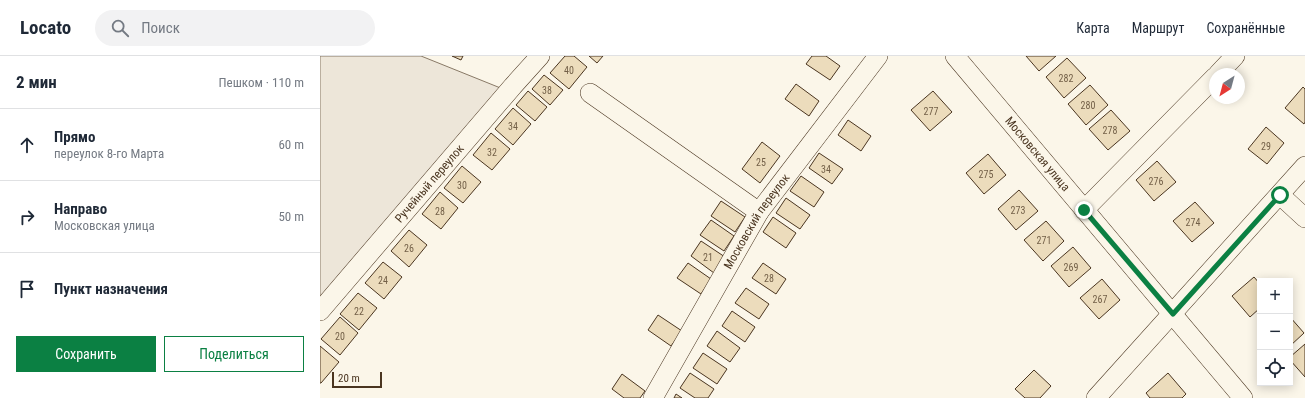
<!DOCTYPE html>
<html lang="ru">
<head>
<meta charset="utf-8">
<style>
  body { margin:0; font-family:"Roboto Condensed",sans-serif; background:#f2f2f3; color:#1f2937 }
  .controls { position:absolute; right:12px; bottom:12px; display:grid; overflow:hidden; border-radius:0px; box-shadow:0 2px 10px #0003 }
  .controls button { width:36px; height:36px; display:grid; place-items:center; padding:0; border:0; border-bottom:1px solid #e0e1e3; background:#fff; color:#1f2937; font:20px sans-serif }
  .compass { position:absolute; left:889px; top:12px; width:36px; height:36px; border-radius:50%; background:#fff; box-shadow:0 2px 10px #0003; rotate:216deg }
  .scale { position:absolute; left:12px; bottom:10px; width:50px; box-sizing:border-box; padding-left:4px; border:2px solid #4a3520; border-top:0; font-size:11px; line-height:14px; white-space:nowrap; color:#4a3520; -webkit-text-stroke:3px #fbf6e9; paint-order:stroke }
  .stop { position:absolute; width:12px; height:12px; margin:-9px; border:3px solid #0b8043; border-radius:50%; background:#fff }
  .stop.end { background:#0b8043; border-color:#fff; box-shadow:0 1px 4px #0008 }
  .list { margin:0; padding:0; list-style:none }
  h2 { display:flex; justify-content:space-between; align-items:center; height:52px; margin:0; padding:0 16px; font-size:17px }
  h2 small { font-size:13px; font-weight:400; color:#747a83 }
  .list li { display:grid; grid-template-columns:26px 1fr auto; gap:12px; align-items:center; box-sizing:border-box; height:72px; padding:0 16px; border-top:1px solid #e0e1e3 }
  .list b { display:block; font-size:15px; white-space:nowrap }
  .list p { margin:0; font-size:13px; white-space:nowrap; color:#747a83 }
  .list em { font-size:13px; font-style:normal; color:#747a83 }
  .actions { display:flex; gap:8px; padding:12px 16px }
  .actions a { flex:1; padding:9px 0; border:1px solid #0b8043; border-radius:0px; text-align:center; font-size:14px; color:#0b8043 }
  .actions .main { background:#0b8043; color:#fff }
  .icon { flex:none; width:22px; height:22px; fill:none; stroke:currentColor; stroke-width:2; stroke-linecap:round; stroke-linejoin:round }
  .map { position:relative; flex:none; width:985px; height:342px; overflow:hidden }
  header { display:flex; align-items:center; gap:24px; box-sizing:border-box; height:56px; padding:0 20px; background:#fff; border-bottom:1px solid #e0e1e3 }
  header strong { font-size:19px }
  nav { display:flex; gap:22px; margin-inline-start:auto; font-size:14px }
  .search { width:280px; height:36px; background:#f2f2f3; display:flex; align-items:center; gap:10px; box-sizing:border-box; padding:0 14px; border-radius:22px; color:#747a83; font-size:15px }
  main { display:flex }
  aside { flex:1; background:#fff }
  .map>svg:first-child { display:block }
  .green { fill:#ede6d9; stroke:#887966 }
  .building { fill:#ecdcbc; stroke:#4a3520 }
  .lines { fill:none; stroke-linecap:round; stroke-linejoin:round }
  .minor-casing { stroke:#4a3520; stroke-width:20 }
  .minor { stroke:#fbf6e9; stroke-width:19 }
  .route { stroke:#0b8043; stroke-width:5 }
  .labels { text-anchor:middle; dominant-baseline:central; stroke-width:3; stroke-linejoin:round; paint-order:stroke }
  .number-label { font-size:10px; fill:#725f47 }
  .street-label { font-size:12px; fill:#4a3520; stroke:#fbf6e9 }
</style>
</head>
<body>
<header>
<strong>Locato</strong>
<div class="search"><svg class="icon" aria-label="search" viewBox="0 0 24 24"><circle cx="10" cy="10" r="6"/><path d="M15 15l6 6"/></svg>Поиск</div>
<nav><a>Карта</a><a>Маршрут</a><a>Сохранённые</a></nav>
</header>
<main>
<aside>
<h2>2 мин<small>Пешком · 110 m</small></h2>
<ul class="list">
<li><svg class="icon" aria-label="ahead" viewBox="0 0 24 24"><path d="M12 20V5M6 11l6-6 6 6"/></svg><div><b>Прямо</b><p>переулок 8-го Марта</p></div><em>60 m</em></li>
<li><svg class="icon" aria-label="right" viewBox="0 0 24 24"><path d="M7 20v-9h11M14 6l5 5-5 5"/></svg><div><b>Направо</b><p>Московская улица</p></div><em>50 m</em></li>
<li><svg class="icon" aria-label="arrive" viewBox="0 0 24 24"><path d="M6 21V4h12l-3 4 3 4H6"/></svg><div><b>Пункт назначения</b></div></li>
</ul>
<div class="actions"><a class="main">Сохранить</a><a>Поделиться</a></div>
</aside>
<div class="map">
<svg width="985" height="342" viewBox="0 0 985 342">
  <rect width="100%" height="100%" fill="#fbf6e9"/>
  <path class="green" d="M0,0H101L183,33L0,246Z"/>
  <g class="building">
    <path d="M132,0H143L141,4Z"/>
    <path d="M245,0H254L267,11L249,33L230,17Z"/>
    <path d="M269,0H283L277,7Z"/>
    <path d="M492,0H506L520,10L510,24L486,8Z"/>
    <path d="M706,0H736L719,15Z"/>
    <path d="M747,2L766,22L744,42L726,21Z"/>
    <path d="M224,19L243,34L230,49L212,33Z"/>
    <path d="M476,28L499,45L489,60L465,43Z"/>
    <path d="M770,29L788,49L766,69L748,48Z"/>
    <path d="M983,31L985,33V66L984,68L965,52Z"/>
    <path d="M208,35L227,51L215,65L196,49Z"/>
    <path d="M613,35L632,56L610,75L591,54Z"/>
    <path d="M193,52L211,68L193,89L175,73Z"/>
    <path d="M791,54L810,75L788,94L769,73Z"/>
    <path d="M528,64L551,80L541,95L518,79Z"/>
    <path d="M946,71L964,87L947,108L928,93Z"/>
    <path d="M171,77L190,93L172,114L153,99Z"/>
    <path d="M442,86L460,100L440,127L422,113Z"/>
    <path d="M499,97L523,113L512,128L489,112Z"/>
    <path d="M668,98L686,119L664,138L646,117Z"/>
    <path d="M837,105L856,126L834,145L816,124Z"/>
    <path d="M142,110L161,126L143,147L124,132Z"/>
    <path d="M481,120L504,136L494,151L470,135Z"/>
    <path d="M699,134L718,155L696,174L678,153Z"/>
    <path d="M120,136L138,152L121,173L102,158Z"/>
    <path d="M466,142L490,159L480,173L456,157Z"/>
    <path d="M401,145L425,161L415,176L391,160Z"/>
    <path d="M875,146L894,167L872,186L853,165Z"/>
    <path d="M453,161L476,177L466,192L443,176Z"/>
    <path d="M391,164L414,180L404,195L380,179Z"/>
    <path d="M726,165L744,185L723,205L704,184Z"/>
    <path d="M89,174L107,189L89,211L71,195Z"/>
    <path d="M381,185L405,201L394,217L371,200Z"/>
    <path d="M753,191L771,212L749,231L731,210Z"/>
    <path d="M63,206L82,221L64,243L45,227Z"/>
    <path d="M368,207L391,223L381,238L357,222Z"/>
    <path d="M443,207L466,223L456,238L432,222Z"/>
    <path d="M934,221L940,228V252L930,261L912,240Z"/>
    <path d="M782,223L800,244L779,263L760,242Z"/>
    <path d="M426,232L449,248L439,263L415,247Z"/>
    <path d="M38,237L57,252L39,274L20,258Z"/>
    <path d="M412,255L435,271L425,286L402,270Z"/>
    <path d="M338,259L362,275L351,290L328,274Z"/>
    <path d="M20,261L38,277L20,299L1,283Z"/>
    <path d="M970,261L984,277L970,290Z"/>
    <path d="M397,275L420,292L410,306L387,290Z"/>
    <path d="M985,288V321L970,304V301Z"/>
    <path d="M0,290L19,306L1,327H0Z"/>
    <path d="M383,297L407,313L397,328L373,312Z"/>
    <path d="M714,314L731,330L720,342H705L695,333Z"/>
    <path d="M370,317L394,333L388,342H375L360,332Z"/>
    <path d="M848,317L866,338L862,342H830L826,337Z"/>
    <path d="M302,318L325,335L320,342H304L292,333Z"/>
    <path d="M356,338L362,342H354Z"/>
  </g>
  <g class="lines">
    <g class="minor-casing">
      <g id="minor">
        <path id="s1" d="M635,0L923,342"/>
        <path d="M898,18L915,0"/>
        <path d="M270,37L439,156"/>
        <path d="M960,139L985,162"/>
        <path d="M764,154L895,21"/>
        <path id="s2" d="M0,255L193,30L220,0"/>
        <path id="s3" d="M333,342L439,156L558,0"/>
        <path d="M776,342L985,110"/>
      </g>
    </g>
    <use href="#minor" class="minor"/>
  </g>
  <g class="lines">
    <path class="route" d="M764,154L853,258L960,139"/>
  </g>
  <g class="labels">
    <g class="number-label">
      <text x="249" y="14">40</text>
      <text x="746" y="22">282</text>
      <text x="227" y="34">38</text>
      <text x="768" y="49">280</text>
      <text x="611" y="55">277</text>
      <text x="193" y="70">34</text>
      <text x="790" y="74">278</text>
      <text x="946" y="90">29</text>
      <text x="172" y="96">32</text>
      <text x="441" y="106">25</text>
      <text x="506" y="113">34</text>
      <text x="666" y="118">275</text>
      <text x="836" y="125">276</text>
      <text x="142" y="129">30</text>
      <text x="698" y="154">273</text>
      <text x="120" y="155">28</text>
      <text x="873" y="166">274</text>
      <text x="724" y="184">271</text>
      <text x="89" y="192">26</text>
      <text x="388" y="201">21</text>
      <text x="751" y="211">269</text>
      <text x="449" y="222">28</text>
      <text x="63" y="224">24</text>
      <text x="780" y="243">267</text>
      <text x="39" y="255">22</text>
      <text x="20" y="280">20</text>
    </g>
    <g class="street-label">
      <text stroke="none"><textPath href="#s1" startOffset="128">Московская улица</textPath></text>
      <text stroke="none"><textPath href="#s2" startOffset="168">Ручейный переулок</textPath></text>
      <text stroke="none"><textPath href="#s3" startOffset="205">Московский переулок</textPath></text>
    </g>
  </g>
</svg>
<div class="controls">
<button>+</button>
<button>−</button>
<button><svg class="icon" aria-label="locate" viewBox="0 0 24 24"><circle cx="12" cy="12" r="6"/><path d="M12 2v4M12 18v4M2 12h4M18 12h4"/></svg></button>
</div>
<svg class="compass" viewBox="-18 -18 36 36"><path d="M0-13l5 13h-10z" fill="#e53935"/><path d="M0 13l5-13h-10z" fill="#747a83"/></svg>
<div class="scale">20 m</div>
<div class="stop" style="left:960px;top:139px"></div>
<div class="stop end" style="left:764px;top:154px"></div>
</div>
</main>
</body>
</html>
